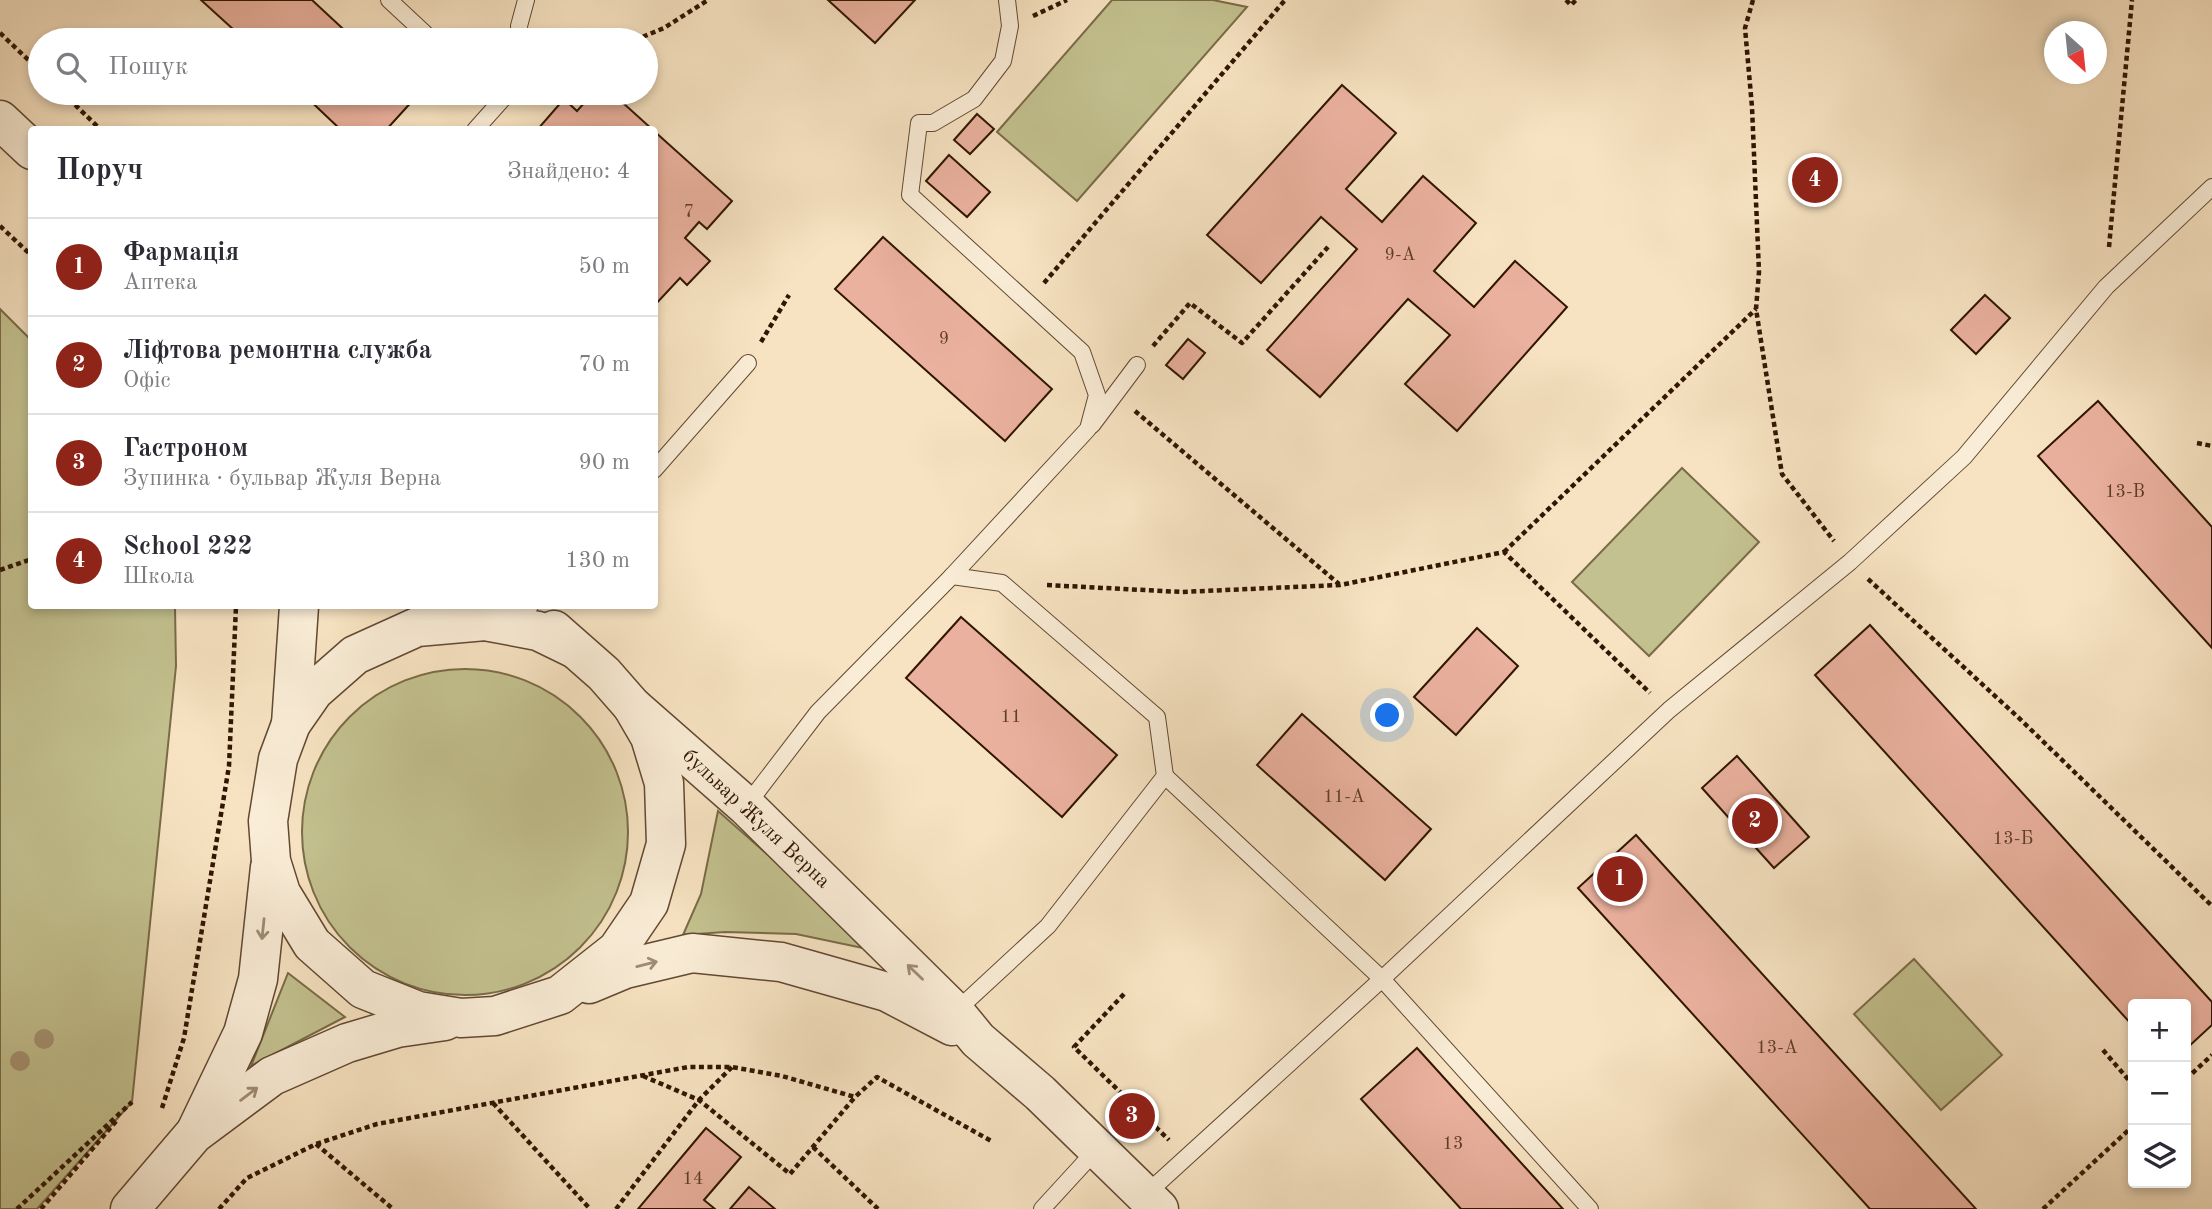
<!DOCTYPE html>
<html lang="uk">
<head>
<meta charset="utf-8">
<style>
  body { margin:0; font-family:"Old Standard TT",serif; background:#f2f2f3; color:#2b2b33 }
  .controls { position:absolute; right:21px; bottom:21px; display:grid; overflow:hidden; border-radius:7px; box-shadow:0 4px 10px #0003 }
  .controls button { width:63px; height:63px; display:grid; place-items:center; padding:0; border:0; border-bottom:2px solid #e1e1e2; background:#fff; color:#2b2b33; font:35px sans-serif }
  .compass { position:absolute; left:2044px; top:21px; width:63px; height:63px; border-radius:50%; background:#fff; box-shadow:0 4px 10px #0003; rotate:153deg }
  .you { position:absolute; left:1388px; top:716px; width:24px; height:24px; margin:-18px; border:5px solid #fff; border-radius:50%; background:#1a73e8; box-shadow:0 0 0 10px #1a73e833 }
  .badge { display:grid; place-items:center; width:46px; height:46px; border-radius:50%; background:#8f2418; color:#fff; font-size:23px; font-weight:700 }
  .pin { position:absolute; translate:-50% -50%; border:4px solid #fff; box-shadow:0 2px 7px #0006 }
  .list { margin:0; padding:0; list-style:none }
  h2 { display:flex; justify-content:space-between; align-items:center; height:91px; margin:0; padding:0 28px; font-size:30px }
  h2 small { font-size:23px; font-weight:400; color:#7c7c81 }
  .list li { display:grid; grid-template-columns:46px 1fr auto; gap:21px; align-items:center; box-sizing:border-box; height:98px; padding:0 28px; border-top:2px solid #e1e1e2 }
  .list b { display:block; font-size:26px; white-space:nowrap }
  .list p { margin:0; font-size:23px; white-space:nowrap; color:#7c7c81 }
  .list em { font-size:23px; font-style:normal; color:#7c7c81 }
  .icon { flex:none; width:38px; height:38px; fill:none; stroke:currentColor; stroke-width:2; stroke-linecap:round; stroke-linejoin:round }
  .map { position:relative; flex:none; width:2212px; height:1209px; overflow:hidden }
  .search { position:absolute; background:#fff; box-shadow:0 4px 10px #0003; left:28px; top:28px; width:630px; height:77px; display:flex; align-items:center; gap:18px; box-sizing:border-box; padding:0 24px; border-radius:38px; color:#7c7c81; font-size:26px }
  .panel { position:absolute; background:#fff; box-shadow:0 4px 10px #0003; left:28px; top:126px; width:630px; height:483px; border-radius:7px }
  .map>svg:first-child { display:block }
  .green { fill:#c3c18f; stroke:#7a6b48; stroke-width:2 }
  .building { fill:#eab19e; stroke:#311502; stroke-width:2 }
  .lines { fill:none; stroke-linecap:round; stroke-linejoin:round }
  .service-casing { stroke:#624832; stroke-width:18 }
  .tertiary-casing { stroke:#624832; stroke-width:41 }
  .path { stroke:#311502; stroke-width:4.5; stroke-dasharray:5 3.5; stroke-linecap:butt }
  .service { stroke:#faedd7; stroke-width:16 }
  .tertiary { stroke:#faedd7; stroke-width:38 }
  .tree { fill:#a69373 }
  .oneway { stroke:#a08c77 }
  .labels { text-anchor:middle; dominant-baseline:central; stroke-width:7; stroke-linejoin:round; paint-order:stroke }
  .number-label { font-size:18px; fill:#5f3c29 }
  .street-label { font-size:21px; fill:#311502; stroke:#faedd7 }
</style>
</head>
<body>
<div class="map">
<svg width="2212" height="1209" viewBox="0 0 2212 1209">
  <rect width="100%" height="100%" fill="#f7e3c2"/>
  <filter id="stains"><feTurbulence type="fractalNoise" baseFrequency=".00286" numOctaves="4"/><feColorMatrix values="0 0 0 0 .2 0 0 0 0 .09 0 0 0 0 .02 0 0 0 .5 -.17"/></filter>
  <radialGradient id="worn" r=".72"><stop offset=".6" stop-color="#630" stop-opacity="0"/><stop offset="1" stop-color="#630" stop-opacity=".3"/></radialGradient>
  <g class="green">
    <path d="M1112,0H1213L1247,7L1077,201L997,132Z"/>
    <path d="M0,309L31,340L32,606L175,607L176,666L132,1102L37,1209H0Z"/>
    <path d="M1682,468L1759,542L1649,656L1572,582Z"/>
    <circle cx="465" cy="832" r="163"/>
    <path d="M718,811L877,951L796,934L725,932L683,935L701,894Z"/>
    <path d="M1914,959L2002,1055L1941,1110L1854,1014Z"/>
    <path d="M288,973L345,1017L251,1066Z"/>
  </g>
  <g class="building">
    <path d="M201,0H312L355,40H245Z"/>
    <path d="M828,0H915L875,43Z"/>
    <path d="M1342,85L1396,133L1346,189L1382,222L1423,176L1476,223L1434,271L1474,307L1515,261L1567,307L1457,431L1405,384L1450,335L1408,299L1320,397L1267,350L1357,249L1321,217L1261,283L1207,235Z"/>
    <path d="M302,93H412L416,97L386,130H341Z"/>
    <path d="M593,93H612L653,130H537L564,99L577,111Z"/>
    <path d="M977,114L994,129L970,154L954,140Z"/>
    <path d="M654,131L732,201L707,229L699,222L685,238L710,261L687,285L680,278L654,306Z"/>
    <path d="M949,155L990,192L967,217L926,181Z"/>
    <path d="M883,237L1052,389L1005,441L835,289Z"/>
    <path d="M1985,295L2010,318L1976,354L1951,330Z"/>
    <path d="M1188,339L1205,353L1183,379L1166,365Z"/>
    <path d="M2098,401L2212,527V648L2038,456Z"/>
    <path d="M961,617L1117,755L1062,817L906,678Z"/>
    <path d="M1870,625L2212,1002V1025L2186,1049V1004H2133V1026L1815,675Z"/>
    <path d="M1477,628L1518,666L1456,735L1414,697Z"/>
    <path d="M1302,714L1431,829L1385,880L1257,765Z"/>
    <path d="M1737,756L1809,837L1774,868L1702,788Z"/>
    <path d="M1636,835L1976,1209H1870L1578,888Z"/>
    <path d="M1417,1048L1465,1101L1563,1209H1461L1361,1099Z"/>
    <path d="M706,1128L741,1157L704,1200L715,1209H638Z"/>
    <path d="M749,1187L775,1209H730Z"/>
  </g>
  <g class="lines">
    <g class="service-casing">
      <g id="service">
        <path d="M389,0L432,40"/>
        <path d="M520,40L519,26L526,0"/>
        <path d="M475,130L508,93"/>
        <path d="M1092,425L1137,365"/>
        <path d="M654,470L748,363"/>
        <path d="M952,576L1002,583L1157,717L1165,776L1048,926L955,1012"/>
        <path d="M529,606H530"/>
        <path d="M1165,776L1382,979L1669,710L1850,562L1964,457L2106,287L2212,187"/>
        <path d="M746,806L818,712L952,576L1088,429L1097,395L1082,352L910,195L919,123H933L974,99L1003,61L1010,26L1007,0"/>
        <path d="M1145,1195L1382,979L1590,1209"/>
        <path d="M1042,1209L1097,1149"/>
      </g>
    </g>
    <g class="tertiary-casing">
      <g id="tertiary">
        <path d="M0,120L32,150"/>
        <path d="M554,630L604,674L632,706L746,806L955,1012L978,1040L1040,1093L1159,1209"/>
        <path d="M573,648L538,631L485,621L417,627L355,655L314,691L291,724L278,759L268,821L271,861L281,893L312,944L363,989L418,1011L461,1018L495,1016L560,995L617,950L649,903L666,844L664,783L650,737L632,706"/>
        <path d="M291,724L299,606"/>
        <path d="M589,984L625,969L692,953L781,962L887,992L952,1026"/>
        <path d="M197,1129L243,1033L258,979L270,867"/>
        <path d="M130,1209L194,1134L272,1076L347,1043L397,1028L445,1021"/>
      </g>
    </g>
    <g class="path">
      <path d="M1566,0L1571,5L1576,0"/>
      <path d="M1753,0L1745,28L1752,107L1759,272L1756,309L1782,474L1834,541"/>
      <path d="M1033,16L1067,0"/>
      <path d="M0,33L40,71"/>
      <path d="M635,40L664,28L708,0"/>
      <path d="M63,93L101,130"/>
      <path d="M0,226L32,256"/>
      <path d="M2109,247L2132,0"/>
      <path d="M1044,283L1285,0"/>
      <path d="M761,342L789,295"/>
      <path d="M1153,346L1190,303L1242,343L1328,247"/>
      <path d="M1135,411L1339,584"/>
      <path d="M2197,443L2212,446"/>
      <path d="M1504,552L1756,309"/>
      <path d="M0,570L32,559"/>
      <path d="M1868,579L2020,719L2212,906"/>
      <path d="M1047,585L1182,592L1340,585L1504,552L1650,693"/>
      <path d="M1124,994L1074,1047L1169,1140"/>
      <path d="M2103,1050L2133,1085"/>
      <path d="M643,1076L699,1100L790,1174L855,1097"/>
      <path d="M2186,1079L2212,1055"/>
      <path d="M493,1103L590,1209"/>
      <path d="M162,1108L184,1038L229,766L236,606"/>
      <path d="M316,1144L393,1209"/>
      <path d="M813,1147L878,1209"/>
      <path d="M17,1209L132,1102"/>
      <path d="M41,1209L118,1119"/>
      <path d="M219,1209L247,1178L316,1144L377,1124L688,1067H732L782,1076L855,1097L877,1077L993,1142"/>
      <path d="M616,1209L699,1100L732,1067"/>
      <path d="M2043,1209L2133,1126"/>
    </g>
    <use href="#service" class="service"/>
    <use href="#tertiary" class="tertiary"/>
  </g>
  <g class="tree">
    <circle cx="44" cy="1039" r="10"/>
    <circle cx="20" cy="1061" r="10"/>
  </g>
  <defs><path id="oneway-shaft" d="M-6 0H5M1.5-3L5.5 0L1.5 3" fill="none" stroke-width="1.6" stroke-linecap="round" stroke-linejoin="round" transform="scale(1.75)"/></defs>
  <g class="oneway">
    <use href="#oneway-shaft" transform="translate(263 929) rotate(96)"/>
    <use href="#oneway-shaft" transform="translate(647 964) rotate(-14)"/>
    <use href="#oneway-shaft" transform="translate(915 972) rotate(-136)"/>
    <use href="#oneway-shaft" transform="translate(249 1094) rotate(-37)"/>
  </g>
  <g class="labels">
    <g class="number-label">
      <text x="689" y="212">7</text>
      <text x="1400" y="255">9-А</text>
      <text x="944" y="339">9</text>
      <text x="2125" y="492">13-В</text>
      <text x="1011" y="717">11</text>
      <text x="1344" y="797">11-А</text>
      <text x="2013" y="839">13-Б</text>
      <text x="1777" y="1048">13-А</text>
      <text x="1453" y="1144">13</text>
      <text x="693" y="1179">14</text>
    </g>
    <g class="street-label">
      <text transform="translate(756 819) rotate(43)">бульвар Жуля Верна</text>
    </g>
  </g>
  <rect width="100%" height="100%" filter="url(#stains)"/>
  <rect width="100%" height="100%" fill="url(#worn)"/>
</svg>
<div class="controls">
<button>+</button>
<button>−</button>
<button><svg class="icon" aria-label="layers" viewBox="0 0 24 24"><path d="M12 4l9 5-9 5-9-5zM3 14l9 5 9-5"/></svg></button>
</div>
<svg class="compass" viewBox="-18 -18 36 36"><path d="M0-13l5 13h-10z" fill="#e53935"/><path d="M0 13l5-13h-10z" fill="#7c7c81"/></svg>
<div class="you"></div>
<div class="pin badge" style="left:1620px;top:879px">1</div>
<div class="pin badge" style="left:1755px;top:821px">2</div>
<div class="pin badge" style="left:1132px;top:1116px">3</div>
<div class="pin badge" style="left:1815px;top:180px">4</div>
<div class="search"><svg class="icon" aria-label="search" viewBox="0 0 24 24"><circle cx="10" cy="10" r="6"/><path d="M15 15l6 6"/></svg>Пошук</div>
<section class="panel">
<h2>Поруч<small>Знайдено: 4</small></h2>
<ul class="list">
<li><span class="badge">1</span><div><b>Фармація</b><p>Аптека</p></div><em>50 m</em></li>
<li><span class="badge">2</span><div><b>Ліфтова ремонтна служба</b><p>Офіс</p></div><em>70 m</em></li>
<li><span class="badge">3</span><div><b>Гастроном</b><p>Зупинка · бульвар Жуля Верна</p></div><em>90 m</em></li>
<li><span class="badge">4</span><div><b>School 222</b><p>Школа</p></div><em>130 m</em></li>
</ul>
</section>
</div>
</body>
</html>
